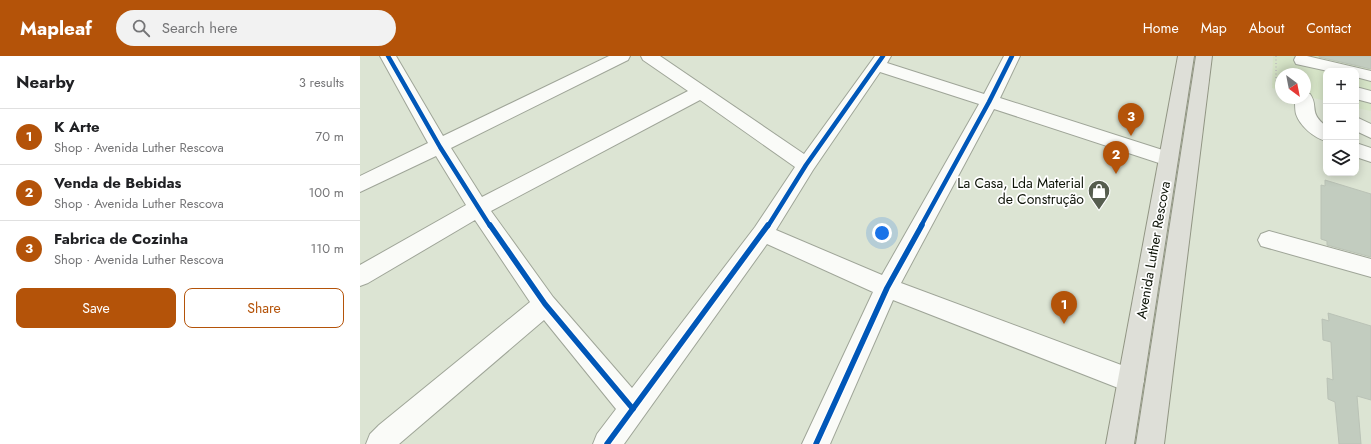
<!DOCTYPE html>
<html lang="en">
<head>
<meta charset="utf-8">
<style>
  body { margin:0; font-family:Jost,sans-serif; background:#f2f2f2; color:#202124 }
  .controls { position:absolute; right:12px; top:12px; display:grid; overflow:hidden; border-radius:8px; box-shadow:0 2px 10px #0003 }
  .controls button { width:36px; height:36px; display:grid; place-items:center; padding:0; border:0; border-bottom:1px solid #e0e0e0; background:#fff; color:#202124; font:20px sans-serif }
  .compass { position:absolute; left:915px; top:12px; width:36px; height:36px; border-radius:50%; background:#fff; box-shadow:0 2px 10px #0003; rotate:148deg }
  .you { position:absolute; left:522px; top:177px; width:14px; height:14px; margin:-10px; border:3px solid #fff; border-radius:50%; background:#1a73e8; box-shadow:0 0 0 6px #1a73e833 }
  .badge { display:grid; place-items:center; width:26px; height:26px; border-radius:50%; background:#b45309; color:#fff; font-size:13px; font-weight:700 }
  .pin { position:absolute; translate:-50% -33px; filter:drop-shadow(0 1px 2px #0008) }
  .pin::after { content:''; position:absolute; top:21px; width:14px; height:12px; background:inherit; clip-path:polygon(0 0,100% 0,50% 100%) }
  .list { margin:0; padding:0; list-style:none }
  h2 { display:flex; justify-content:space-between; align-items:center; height:52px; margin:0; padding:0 16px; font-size:17px }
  h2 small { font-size:13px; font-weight:400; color:#757577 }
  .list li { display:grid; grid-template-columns:26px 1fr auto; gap:12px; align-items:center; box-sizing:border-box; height:56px; padding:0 16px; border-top:1px solid #e0e0e0 }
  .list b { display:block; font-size:15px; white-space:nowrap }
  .list p { margin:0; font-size:13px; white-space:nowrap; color:#757577 }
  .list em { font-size:13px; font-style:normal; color:#757577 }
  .actions { display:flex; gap:8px; padding:12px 16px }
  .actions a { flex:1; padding:9px 0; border:1px solid #b45309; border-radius:8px; text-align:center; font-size:14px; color:#b45309 }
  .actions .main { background:#b45309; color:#fff }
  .icon { flex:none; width:22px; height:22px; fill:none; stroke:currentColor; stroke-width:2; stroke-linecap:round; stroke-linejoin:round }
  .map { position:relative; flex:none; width:1011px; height:388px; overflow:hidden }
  header { display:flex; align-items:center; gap:24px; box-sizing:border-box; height:56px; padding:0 20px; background:#b45309; color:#fff }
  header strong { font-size:19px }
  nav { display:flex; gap:22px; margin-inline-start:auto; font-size:14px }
  .search { width:280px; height:36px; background:#f2f2f2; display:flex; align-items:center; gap:10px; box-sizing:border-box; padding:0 14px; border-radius:22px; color:#757577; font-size:15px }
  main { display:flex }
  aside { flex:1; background:#fff }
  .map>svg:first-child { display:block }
  .built { fill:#d6e4c7 }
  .building { fill:#c2ccbf; stroke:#bac2b6 }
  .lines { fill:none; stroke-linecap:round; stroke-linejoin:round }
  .minor-casing { stroke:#9fa598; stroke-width:2 }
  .major-casing { stroke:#919583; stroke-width:2 }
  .path { stroke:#c3c6c0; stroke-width:2; stroke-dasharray:1 2.5; stroke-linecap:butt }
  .minor { fill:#fafbf8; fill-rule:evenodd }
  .major { fill:#dedfd8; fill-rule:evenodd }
  .cycleway-far1-casing { stroke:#fff; stroke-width:6 }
  .cycleway-casing { stroke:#fff; stroke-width:8 }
  .cycleway-far1 { stroke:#0057b8; stroke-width:4.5 }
  .cycleway { stroke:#0057b8; stroke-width:5.5 }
  .labels { text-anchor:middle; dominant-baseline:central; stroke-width:3.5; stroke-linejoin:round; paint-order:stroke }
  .poi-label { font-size:14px; fill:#0e1408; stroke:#fff; text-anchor:end }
  .street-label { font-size:14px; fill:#0e1408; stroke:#fff }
</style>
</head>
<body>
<header>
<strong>Mapleaf</strong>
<div class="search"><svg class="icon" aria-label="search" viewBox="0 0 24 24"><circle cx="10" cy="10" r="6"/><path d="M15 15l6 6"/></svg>Search here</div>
<nav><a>Home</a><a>Map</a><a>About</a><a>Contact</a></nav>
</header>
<main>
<aside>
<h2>Nearby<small>3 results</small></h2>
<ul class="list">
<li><span class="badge">1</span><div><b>K Arte</b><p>Shop · Avenida Luther Rescova</p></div><em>70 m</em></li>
<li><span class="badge">2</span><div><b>Venda de Bebidas</b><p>Shop · Avenida Luther Rescova</p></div><em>100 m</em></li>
<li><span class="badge">3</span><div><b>Fabrica de Cozinha</b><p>Shop · Avenida Luther Rescova</p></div><em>110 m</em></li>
</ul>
<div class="actions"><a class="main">Save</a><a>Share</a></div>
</aside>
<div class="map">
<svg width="1011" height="388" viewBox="0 0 1011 388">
  <rect width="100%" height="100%" fill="#dce4d3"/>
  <path class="built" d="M913,0H1011V55L996,52V15H966V45L945,40V18H921V34L912,32Z"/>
  <g class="building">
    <path d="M959,0H1011V13L959,1Z"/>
    <path d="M965,124L1011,138V201L967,189V185L961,183V129L965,130Z"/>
    <path d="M968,257L1011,270V344L997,340L1001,388H979L975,346L968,343L967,322L973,324L971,286L963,284L962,263L969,265Z"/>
  </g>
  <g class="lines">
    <g class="minor-casing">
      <g id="minor">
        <path d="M20,0H36L83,80L249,0H270L268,4L91,92L122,141L328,35L283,4L281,0H300L444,98L515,0H531L527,7L624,38L644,0H660L640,42L815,98L818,103L815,108L808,110L634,53L541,227L780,316L784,325L780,334L771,337L533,244L470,388H442L513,236L407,188L264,388H233L237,378L256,353L184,264L39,388H6L10,378L19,369L170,246L115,164L8,227L0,230V209L106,149L76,100L0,136V120L68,87ZM520,16L619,48L522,219L416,174L453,114ZM340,44L435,111L395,171L272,332L193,241L131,155Z"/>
        <path d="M936,0H947L1011,15V25L996,21V15H968L936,8L934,4Z"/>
        <path d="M996,31L1011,35V47L996,43Z"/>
        <path d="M945,37L950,38C959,51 948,56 966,70V85C954,82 940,70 936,58C935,54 935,47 935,42H945Z"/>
        <path d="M996,61L1011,68V82L996,75Z"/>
        <path d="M996,87L1011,92V106L996,101Z"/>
        <path d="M909,175L1011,203V221L901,190L898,184L901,178Z"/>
      </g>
    </g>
    <g class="major-casing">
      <g id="major">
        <path d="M818,0H834L774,388H746Z"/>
        <path d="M836,0H852L804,388H776Z"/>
      </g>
    </g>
    <path class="path" d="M916,0V29"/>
    <use href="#minor" class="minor"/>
    <use href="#major" class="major"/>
    <g class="cycleway-far1-casing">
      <g id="cycleway-far1">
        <path d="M28,0L80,91L130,170"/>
        <path d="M408,170L446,109L523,0"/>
        <path d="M561,170L629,46L652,0"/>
      </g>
    </g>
    <g class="cycleway-casing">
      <g id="cycleway">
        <path d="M130,169L185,248L273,353"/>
        <path d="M247,388L408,169"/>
        <path d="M456,388L527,232L562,169"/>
      </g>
    </g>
    <use href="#cycleway-far1" class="cycleway-far1"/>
    <use href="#cycleway" class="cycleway"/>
  </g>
  <defs>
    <g id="shop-pin" transform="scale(1.15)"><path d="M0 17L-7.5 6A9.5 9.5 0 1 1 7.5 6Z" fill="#565d4f" stroke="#fff"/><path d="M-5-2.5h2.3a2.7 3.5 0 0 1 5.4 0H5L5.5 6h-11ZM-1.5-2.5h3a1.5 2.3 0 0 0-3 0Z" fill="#fff"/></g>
  </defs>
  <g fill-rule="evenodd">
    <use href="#shop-pin" x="739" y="135"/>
  </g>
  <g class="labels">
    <g class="poi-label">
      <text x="724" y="127">La Casa, Lda Material<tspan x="724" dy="16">de Construção</tspan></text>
    </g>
    <g class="street-label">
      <text transform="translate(793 194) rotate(-80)">Avenida Luther Rescova</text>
    </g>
  </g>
</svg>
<div class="controls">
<button>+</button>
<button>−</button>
<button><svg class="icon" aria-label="layers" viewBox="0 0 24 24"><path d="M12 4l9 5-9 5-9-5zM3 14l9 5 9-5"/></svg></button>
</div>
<svg class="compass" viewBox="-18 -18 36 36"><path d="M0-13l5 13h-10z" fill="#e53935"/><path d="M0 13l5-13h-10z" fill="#757577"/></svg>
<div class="you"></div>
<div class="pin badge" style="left:704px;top:268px">1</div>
<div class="pin badge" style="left:756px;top:118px">2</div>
<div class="pin badge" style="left:771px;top:80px">3</div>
</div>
</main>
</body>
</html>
